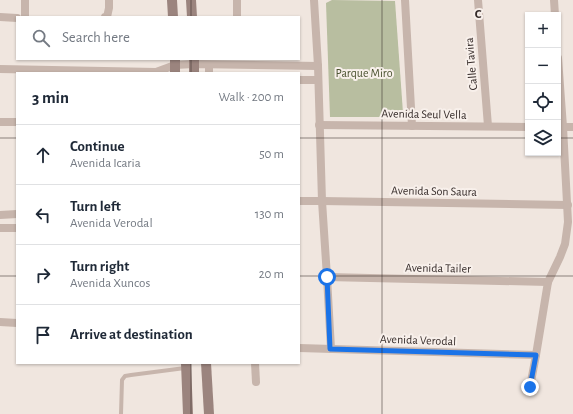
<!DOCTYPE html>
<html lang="en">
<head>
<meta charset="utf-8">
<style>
  body { margin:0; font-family:"Alegreya Sans",sans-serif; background:#f6f6f7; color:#1f2937 }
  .controls { position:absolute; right:12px; top:12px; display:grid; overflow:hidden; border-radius:0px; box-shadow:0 1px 3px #0004 }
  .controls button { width:36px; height:36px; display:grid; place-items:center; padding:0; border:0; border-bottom:1px solid #e0e1e3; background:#fff; color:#1f2937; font:20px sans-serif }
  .stop { position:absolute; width:12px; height:12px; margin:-9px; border:3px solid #1a73e8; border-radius:50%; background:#fff }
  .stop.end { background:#1a73e8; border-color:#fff; box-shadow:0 1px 4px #0008 }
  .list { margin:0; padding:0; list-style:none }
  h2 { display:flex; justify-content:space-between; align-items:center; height:52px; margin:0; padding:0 16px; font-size:17px }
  h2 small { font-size:13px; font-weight:400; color:#747a83 }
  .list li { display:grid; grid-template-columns:26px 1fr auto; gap:12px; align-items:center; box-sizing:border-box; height:60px; padding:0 16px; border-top:1px solid #e0e1e3 }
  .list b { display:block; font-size:15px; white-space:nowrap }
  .list p { margin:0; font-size:13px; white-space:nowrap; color:#747a83 }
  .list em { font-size:13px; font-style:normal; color:#747a83 }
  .icon { flex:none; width:22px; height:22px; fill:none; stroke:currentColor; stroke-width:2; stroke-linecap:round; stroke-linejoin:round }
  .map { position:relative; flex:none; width:573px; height:414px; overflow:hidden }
  .search { position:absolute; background:#fff; box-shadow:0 1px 3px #0004; left:16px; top:16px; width:284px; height:44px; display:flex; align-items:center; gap:10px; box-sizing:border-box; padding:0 14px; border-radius:0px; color:#747a83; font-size:15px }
  .panel { position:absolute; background:#fff; box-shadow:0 1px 3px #0004; left:16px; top:72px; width:284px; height:292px; border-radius:0px }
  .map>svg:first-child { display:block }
  .green { fill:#b8bea0 }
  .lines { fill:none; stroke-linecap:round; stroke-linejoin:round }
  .lane { stroke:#c7b5ac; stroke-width:4 }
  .street { stroke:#c7b5ac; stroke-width:8 }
  .secondary { stroke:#9b847e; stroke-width:10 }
  .route { stroke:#1a73e8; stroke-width:5 }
  .grid { fill:none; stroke:#362c2a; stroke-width:1; stroke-opacity:0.55 }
  .labels { text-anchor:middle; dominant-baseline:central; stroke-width:4; stroke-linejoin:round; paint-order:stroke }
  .street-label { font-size:12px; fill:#362c2a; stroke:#f8f0eb }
  .park-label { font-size:12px; fill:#4a5230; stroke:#f8f0eb }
  .grid-label { font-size:13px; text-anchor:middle; font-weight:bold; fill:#362c2a; stroke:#f8f0eb; stroke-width:4; stroke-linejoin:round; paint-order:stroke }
</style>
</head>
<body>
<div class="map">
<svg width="573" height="414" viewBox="0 0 573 414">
  <rect width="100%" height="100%" fill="#f0e6df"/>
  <path class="green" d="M332,0L395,1L403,113L399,117H330L326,3Z"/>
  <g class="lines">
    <path class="lane" d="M121,414L122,380L125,376L131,375L185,368"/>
    <g class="street">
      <path d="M25,0V17"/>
      <path d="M237,0V17"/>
      <path d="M314,0L318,66L322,201L327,277L331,349"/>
      <path d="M405,0L412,126"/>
      <path d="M478,0L488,126"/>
      <path d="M554,0L555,15"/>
      <path d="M0,17L17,18"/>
      <path d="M105,17H107L109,8V0"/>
      <path d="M209,65V73"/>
      <path d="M0,69L156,72L158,73"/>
      <path d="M156,72L175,65L194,64L318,66"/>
      <path d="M299,80H318"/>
      <path d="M0,122H17"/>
      <path d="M319,125L528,127"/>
      <path d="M559,127H573"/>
      <path d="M299,201H322L568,205"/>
      <path d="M0,215L17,214"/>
      <path d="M0,228H17"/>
      <path d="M327,277L548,282"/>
      <path d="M0,322L17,323"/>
      <path d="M299,348L536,355"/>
      <path d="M255,363L256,382"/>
      <path d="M530,387L536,355L548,282L560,257L565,244L568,222L563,127L558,58"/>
    </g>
    <g class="secondary">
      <path d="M172,0L173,17"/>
      <path d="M191,0L192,17"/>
      <path d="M175,59V73"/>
      <path d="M194,59V73"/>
      <path d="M186,363L188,414"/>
      <path d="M206,363L209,414"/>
    </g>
  </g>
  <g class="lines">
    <path class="route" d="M327,277L330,349L536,355L530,387"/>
  </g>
  <path class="grid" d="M191,0V17M382,0V414M191,59V73M0,138H17M299,138H528M558,138H573M0,276H17M299,276H573M191,363V414"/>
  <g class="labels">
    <g class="street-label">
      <text transform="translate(471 64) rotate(-95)">Calle Tavira</text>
      <text transform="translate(424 114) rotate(1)">Avenida Seul Vella</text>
      <text transform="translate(434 191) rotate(1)">Avenida Son Saura</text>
      <text transform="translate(438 268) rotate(1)">Avenida Tailer</text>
      <text transform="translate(418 340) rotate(2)">Avenida Verodal</text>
    </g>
    <g class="park-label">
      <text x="364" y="73">Parque Miro</text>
    </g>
  </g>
  <g class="grid-label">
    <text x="478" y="18">C</text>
  </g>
</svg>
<div class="controls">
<button>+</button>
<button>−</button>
<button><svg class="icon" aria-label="locate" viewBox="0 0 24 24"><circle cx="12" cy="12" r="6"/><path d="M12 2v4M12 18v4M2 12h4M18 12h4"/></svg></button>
<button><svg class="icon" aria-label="layers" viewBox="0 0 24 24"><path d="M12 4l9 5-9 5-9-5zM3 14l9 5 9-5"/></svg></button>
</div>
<div class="stop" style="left:327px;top:277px"></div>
<div class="stop end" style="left:530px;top:387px"></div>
<div class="search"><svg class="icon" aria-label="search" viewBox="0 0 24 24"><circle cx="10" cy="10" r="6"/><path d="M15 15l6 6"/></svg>Search here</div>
<section class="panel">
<h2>3 min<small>Walk · 200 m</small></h2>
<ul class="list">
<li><svg class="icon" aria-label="ahead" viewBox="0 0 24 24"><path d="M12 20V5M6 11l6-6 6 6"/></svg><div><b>Continue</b><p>Avenida Icaria</p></div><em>50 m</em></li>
<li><svg class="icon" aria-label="left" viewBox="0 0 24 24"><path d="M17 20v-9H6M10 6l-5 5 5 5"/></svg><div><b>Turn left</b><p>Avenida Verodal</p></div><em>130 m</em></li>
<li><svg class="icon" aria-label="right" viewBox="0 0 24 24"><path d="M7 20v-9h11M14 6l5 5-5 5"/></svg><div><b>Turn right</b><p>Avenida Xuncos</p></div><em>20 m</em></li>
<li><svg class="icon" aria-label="arrive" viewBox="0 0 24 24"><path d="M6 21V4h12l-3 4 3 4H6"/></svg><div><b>Arrive at destination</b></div></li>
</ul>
</section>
</div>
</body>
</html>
